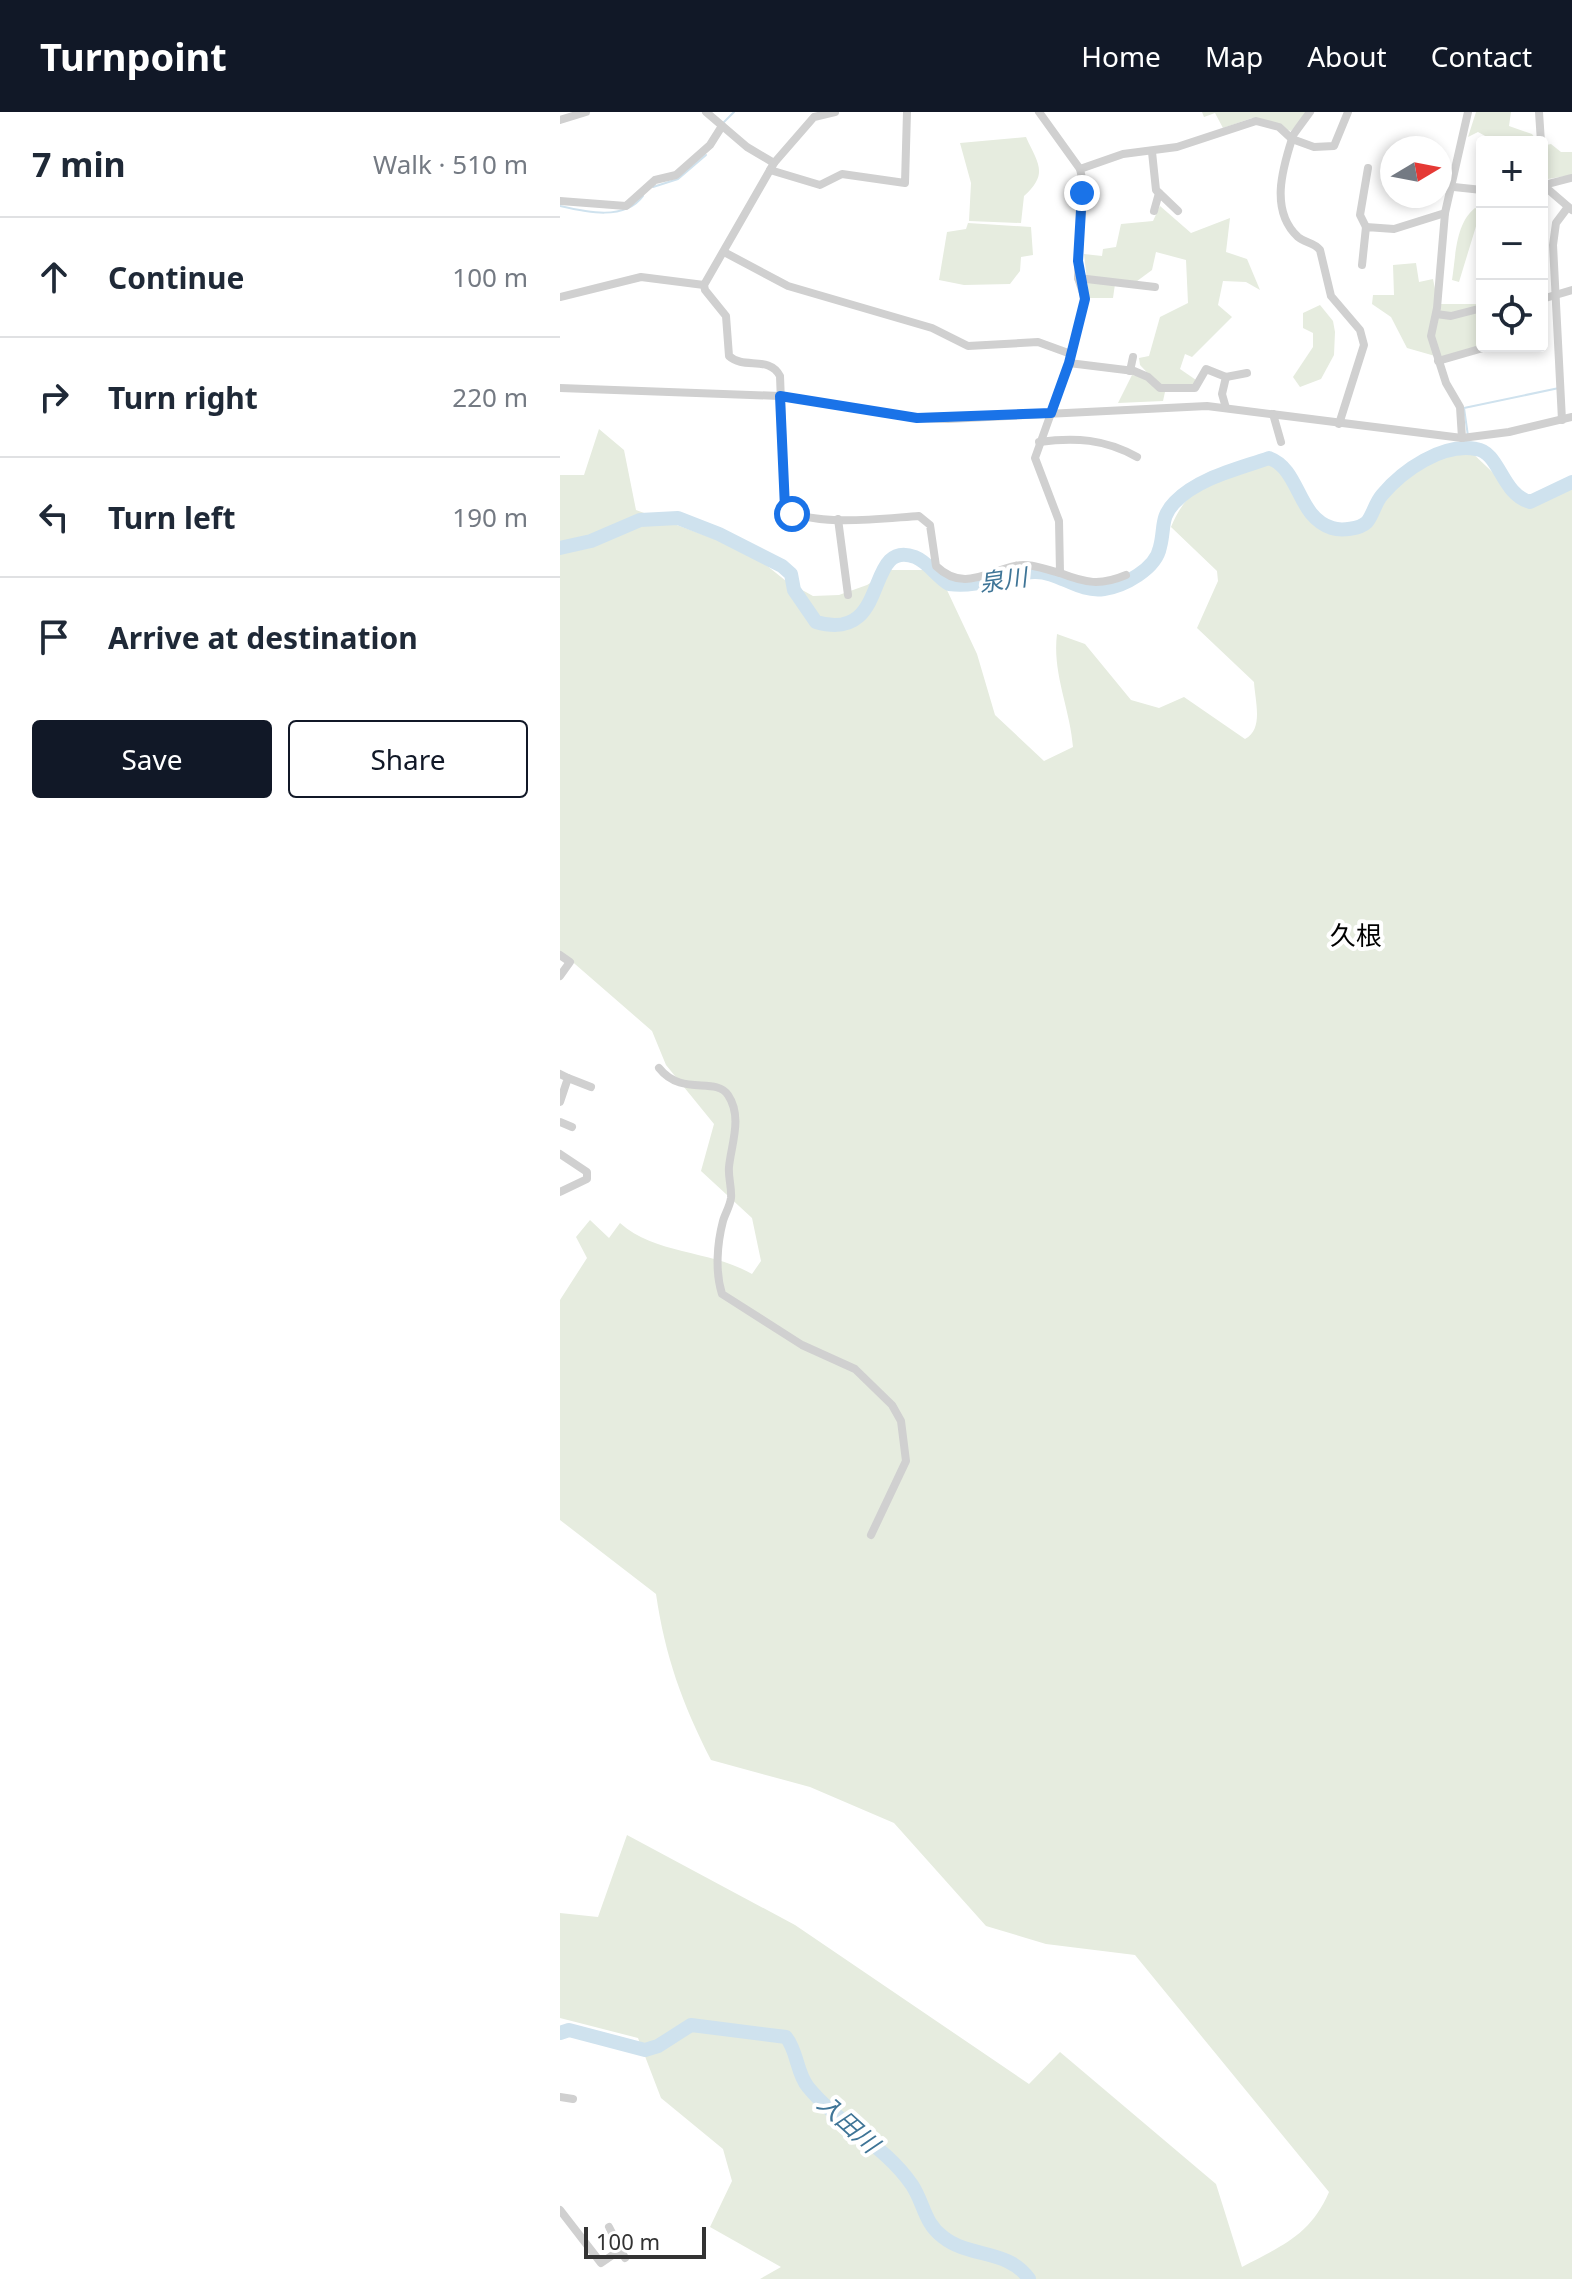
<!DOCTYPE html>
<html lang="en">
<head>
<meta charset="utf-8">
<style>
  body { margin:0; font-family:"Noto Sans","Noto Sans JP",sans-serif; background:#f2f2f3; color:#1f2937 }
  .controls { position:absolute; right:24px; top:24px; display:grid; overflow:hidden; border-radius:8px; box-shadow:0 4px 12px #0003 }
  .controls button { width:72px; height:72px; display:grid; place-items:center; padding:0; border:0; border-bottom:2px solid #e0e1e3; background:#fff; color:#1f2937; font:40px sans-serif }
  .compass { position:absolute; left:820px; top:24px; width:72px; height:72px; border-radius:50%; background:#fff; box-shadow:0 4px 12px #0003; rotate:80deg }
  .scale { position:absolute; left:24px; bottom:20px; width:122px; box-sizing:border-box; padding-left:8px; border:4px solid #333; border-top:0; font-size:22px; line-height:28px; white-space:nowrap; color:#333; -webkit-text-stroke:6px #fff; paint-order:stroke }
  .stop { position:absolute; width:24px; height:24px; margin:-18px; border:6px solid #1a73e8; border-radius:50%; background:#fff }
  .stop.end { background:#1a73e8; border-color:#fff; box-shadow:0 2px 8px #0008 }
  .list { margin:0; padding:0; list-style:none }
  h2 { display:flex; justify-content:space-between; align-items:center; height:104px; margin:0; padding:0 32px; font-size:34px }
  h2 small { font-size:26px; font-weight:400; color:#747a83 }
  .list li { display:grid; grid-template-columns:52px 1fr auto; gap:24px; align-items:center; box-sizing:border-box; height:120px; padding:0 32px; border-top:2px solid #e0e1e3 }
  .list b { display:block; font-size:30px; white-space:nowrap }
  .list em { font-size:26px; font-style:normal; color:#747a83 }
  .actions { display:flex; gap:16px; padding:24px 32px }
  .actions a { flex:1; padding:18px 0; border:2px solid #111827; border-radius:8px; text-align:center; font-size:28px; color:#111827 }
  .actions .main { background:#111827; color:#fff }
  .icon { flex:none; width:44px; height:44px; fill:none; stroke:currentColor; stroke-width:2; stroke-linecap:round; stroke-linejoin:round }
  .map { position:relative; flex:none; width:1012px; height:2167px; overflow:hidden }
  header { display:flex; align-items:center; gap:48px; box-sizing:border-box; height:112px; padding:0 40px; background:#111827; color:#fff }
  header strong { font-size:38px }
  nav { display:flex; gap:44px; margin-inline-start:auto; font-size:28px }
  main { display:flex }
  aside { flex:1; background:#fff }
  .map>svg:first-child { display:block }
  .green { fill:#e6ecdf }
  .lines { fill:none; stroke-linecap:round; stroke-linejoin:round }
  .stream { stroke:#cfe2ee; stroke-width:2 }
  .river { stroke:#cfe2ee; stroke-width:14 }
  .minor { stroke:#d0d0d0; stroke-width:8 }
  .route { stroke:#1a73e8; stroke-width:10 }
  .labels { text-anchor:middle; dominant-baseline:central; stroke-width:8; stroke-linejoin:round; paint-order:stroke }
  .water-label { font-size:24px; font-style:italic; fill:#3f7597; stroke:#fff }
  .quarter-label { font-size:26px; fill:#000; stroke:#fff }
</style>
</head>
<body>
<header>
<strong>Turnpoint</strong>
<nav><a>Home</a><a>Map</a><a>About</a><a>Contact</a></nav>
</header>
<main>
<aside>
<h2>7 min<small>Walk · 510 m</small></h2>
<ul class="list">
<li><svg class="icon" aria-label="ahead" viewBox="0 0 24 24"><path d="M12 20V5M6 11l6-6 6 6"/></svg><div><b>Continue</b></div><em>100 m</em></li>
<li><svg class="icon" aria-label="right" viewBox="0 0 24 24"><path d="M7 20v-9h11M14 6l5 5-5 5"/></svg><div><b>Turn right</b></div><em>220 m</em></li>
<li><svg class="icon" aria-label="left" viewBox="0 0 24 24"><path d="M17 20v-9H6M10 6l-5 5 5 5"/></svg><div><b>Turn left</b></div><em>190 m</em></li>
<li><svg class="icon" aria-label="arrive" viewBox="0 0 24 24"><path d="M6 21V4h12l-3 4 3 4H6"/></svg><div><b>Arrive at destination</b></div></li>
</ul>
<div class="actions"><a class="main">Save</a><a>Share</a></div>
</aside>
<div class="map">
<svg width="1012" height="2167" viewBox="0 0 1012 2167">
  <rect width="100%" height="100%" fill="#fff"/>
  <g class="green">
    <path d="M642,0H748L731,19L692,6L663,16L655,1L644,5Z"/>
    <path d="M916,0H951L949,14L972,22L978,30H936L918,20L908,25Z"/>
    <path d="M466,25C478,52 489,61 464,84L461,111L409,109L411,71L400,31Z"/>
    <path d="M991,32L1001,40H1012V63L982,68V34Z"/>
    <path d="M600,94L631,121L670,106L666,140L687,147L700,178L686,170L663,169L658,193L672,205L632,245L625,242L620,257L636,268L632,276L599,273L580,253L579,246L589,244L600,205L628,191L626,148L596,140L592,158L573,172H555L553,186H529L524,142L542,144L543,137L556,135L561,112L593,109Z"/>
    <path d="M915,96L922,99V109L917,111L899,170L892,168C896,144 895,112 915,96Z"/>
    <path d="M408,111L471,115L473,143L461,145L460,159L450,172L404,173L379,168L387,120L406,117Z"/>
    <path d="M856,151L859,170L873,167L878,192H922V234L889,248L847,236L831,205L812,192L813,183H834L833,153Z"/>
    <path d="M760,193L773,209L775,220L774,243L761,267L740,275L733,265L753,235V221L743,216V201Z"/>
    <path d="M572,263L588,265L605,280L603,289L558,291Z"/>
    <path d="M39,317L64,338L76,398L190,440L226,469L253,484L279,483L307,473L331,458H364L386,476L417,542L435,603L484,649L513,635C510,596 492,561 497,522L525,532L571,588L599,596L624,585L685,627C704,617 695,589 694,570L637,516L658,469L657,459L611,415C630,369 661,361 706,348C713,352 722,355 726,361C739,382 745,418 775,420C817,423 820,391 841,365C856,346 884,338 907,336L967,393L1012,373V2167H200L221,2155L150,2115L172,2069L163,2037L101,1986L78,1926L0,1906V1801L38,1805L67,1723L235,1813L469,1972L500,1940L656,2072L682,2155C721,2134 750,2124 769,2080L575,1843L486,1832L426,1814L334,1711L250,1675L151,1648C122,1591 105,1544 96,1482L0,1408V1188L27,1146L16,1125L30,1108L49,1126L60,1111C96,1143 151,1138 192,1162L201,1149L192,1106L141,1059L154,1012L106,953L92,919L0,839V363H24Z"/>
  </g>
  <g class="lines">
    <g class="stream">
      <path d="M164,10L174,0"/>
      <path d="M93,75L118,67L146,43"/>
      <path d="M0,94C26,100 65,109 83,84"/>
      <path d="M908,324L904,296L999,276"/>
    </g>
    <g class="river">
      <path d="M0,436L31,429L80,408L118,406L159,422L222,454L231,462L234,478L256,510C332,532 303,426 355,445C368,450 377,465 389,472C420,476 444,462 474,460C499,459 518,481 544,477C564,474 596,457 600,435C605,416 600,405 615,390C638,366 678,357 709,346C741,358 736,404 772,416C781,419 800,417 807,410C813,403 815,391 822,383C843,358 882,331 916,337C940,340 941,382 970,390L1012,370"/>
      <path d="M0,1921L9,1918L85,1938L98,1934L131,1913L226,1925C238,1940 236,1960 248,1975C278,2012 325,2033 352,2073C364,2091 364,2111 383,2125C409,2146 449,2137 469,2167"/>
    </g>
    <g class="minor">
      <path d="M146,0L187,35L214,51"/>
      <path d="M275,0L254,5L214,51L144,173L145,178L166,204L169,244C184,258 209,243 220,264L225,396C252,416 325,406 359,404L370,413L376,454C403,480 426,460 455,454C469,450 487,458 500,461L499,409L475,346L509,251L525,187L518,166L522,66L520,57L479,0"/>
      <path d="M979,0L981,30"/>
      <path d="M0,8L26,0"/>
      <path d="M731,26L750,0"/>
      <path d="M732,27C722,58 710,99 738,125C745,131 754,130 760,138L771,184L800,218L804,233L779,312"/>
      <path d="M592,40L596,78L618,99"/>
      <path d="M982,49L984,73L1011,66"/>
      <path d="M520,57L563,42L617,35L696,9L719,15L732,27L754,35L774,34L788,0"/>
      <path d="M210,58L260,73L282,62L345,71L347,0"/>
      <path d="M983,73L1012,98"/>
      <path d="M894,75L922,78"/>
      <path d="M0,89L66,94L95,68L116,63L150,33L162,14"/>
      <path d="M594,99L599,81"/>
      <path d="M806,115L800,103L808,56"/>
      <path d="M164,140L228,174L372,216L408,234L478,230L511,242"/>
      <path d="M802,153L806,115L834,117L885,101"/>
      <path d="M518,166L595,175"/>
      <path d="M0,185L81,165L144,173"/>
      <path d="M982,187L1012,178"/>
      <path d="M876,202L891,204L922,196"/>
      <path d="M878,249L930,234"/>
      <path d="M509,251L574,259L588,265L600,276H635L646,257L666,265L687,261"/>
      <path d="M570,259L573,245"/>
      <path d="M0,276L220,284L357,306L388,307L647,294L902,326L949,320L1012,305"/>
      <path d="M666,296L662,282L666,265"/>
      <path d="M713,302L721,330"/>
      <path d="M1002,308L993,133L996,111L1008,95"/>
      <path d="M902,326L900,295L886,271L871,224L877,196L885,101L908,0"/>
      <path d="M479,330C515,325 545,327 577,345"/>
      <path d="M278,407L288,483"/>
      <path d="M500,461C526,471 540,474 566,463"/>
      <path d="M0,843L10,850L0,864"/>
      <path d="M99,956C122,985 155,964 168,983C183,1005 171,1033 169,1055C168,1065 172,1076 171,1086C170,1094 165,1102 163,1109C157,1132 155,1160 162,1182L242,1233L295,1257L332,1293L341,1309L346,1349L311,1423"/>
      <path d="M0,962L8,966L0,990"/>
      <path d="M8,966L31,975"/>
      <path d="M0,1010L12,1015"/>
      <path d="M0,1042L27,1060V1067L0,1080"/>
      <path d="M0,1985L13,1987"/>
      <path d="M0,2098L41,2151L60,2138"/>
      <path d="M49,2115L65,2146"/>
    </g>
  </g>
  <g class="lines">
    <path class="route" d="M232,402L225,396L220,284L357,306L491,301L509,251L525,187L518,149L522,81"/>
  </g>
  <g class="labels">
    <g class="water-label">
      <text transform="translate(443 467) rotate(-8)">泉川</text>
      <text transform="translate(289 2011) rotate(42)">入田川</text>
    </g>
    <g class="quarter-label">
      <text x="796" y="823">久根</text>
    </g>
  </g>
</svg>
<div class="controls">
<button>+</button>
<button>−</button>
<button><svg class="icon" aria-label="locate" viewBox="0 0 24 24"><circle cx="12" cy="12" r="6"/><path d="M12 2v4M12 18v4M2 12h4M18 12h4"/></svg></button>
</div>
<svg class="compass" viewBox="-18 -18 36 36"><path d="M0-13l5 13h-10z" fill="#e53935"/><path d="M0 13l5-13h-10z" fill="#747a83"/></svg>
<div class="scale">100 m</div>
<div class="stop" style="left:232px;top:402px"></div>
<div class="stop end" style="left:522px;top:81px"></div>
</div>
</main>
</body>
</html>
